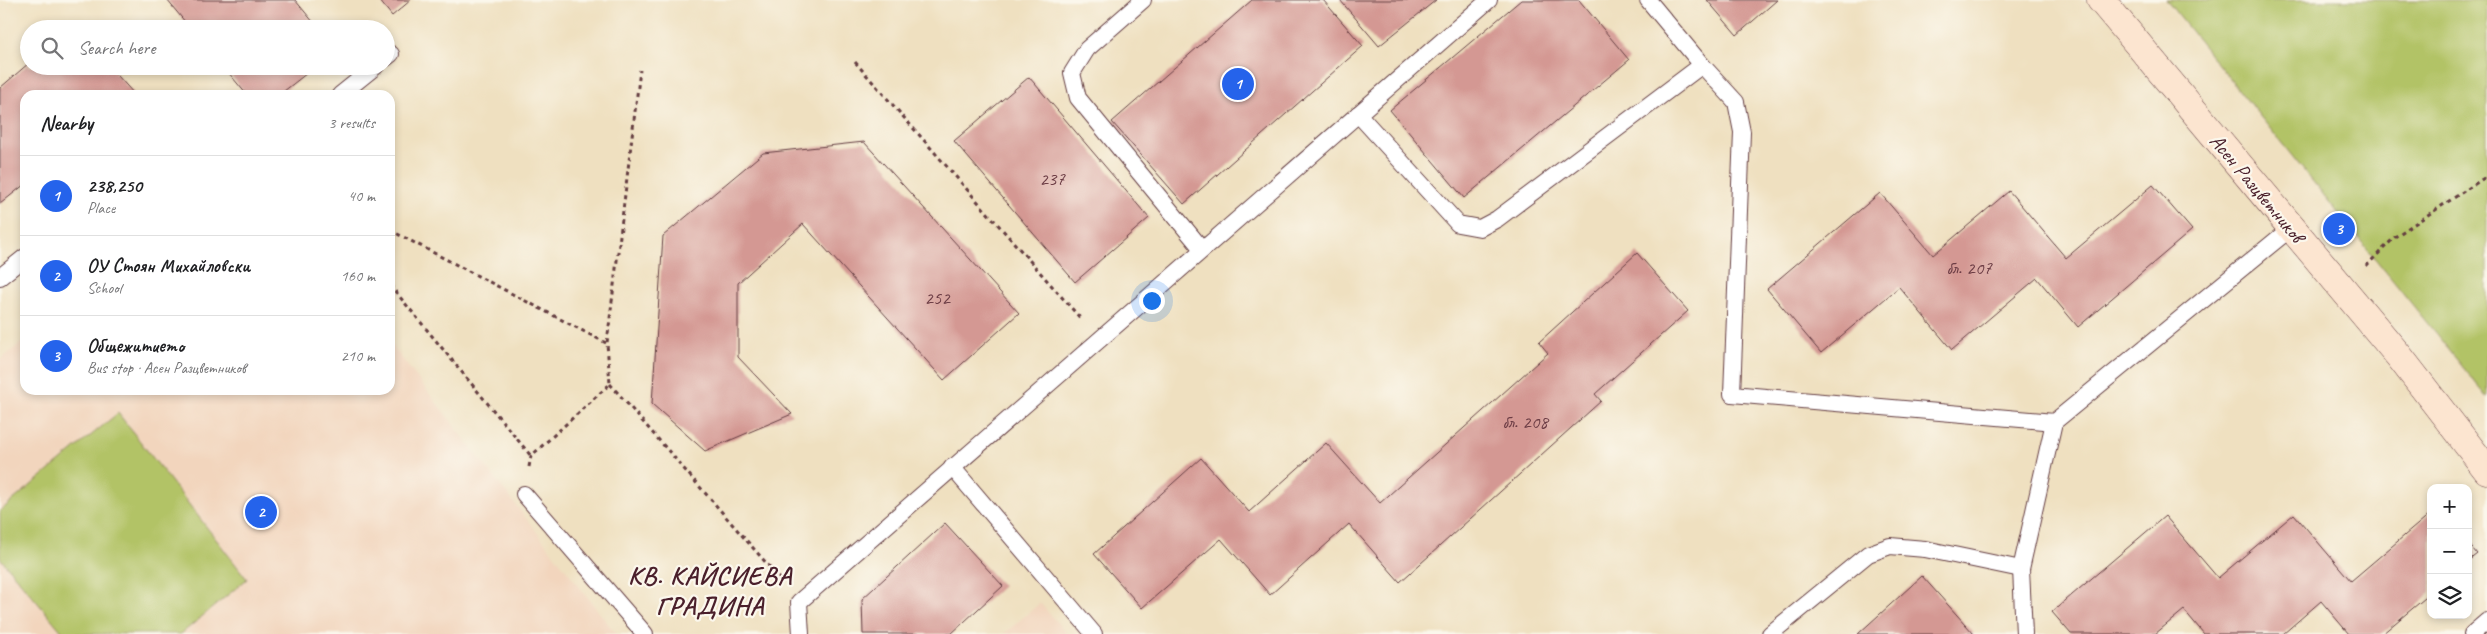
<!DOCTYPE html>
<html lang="en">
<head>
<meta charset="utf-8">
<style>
  body { margin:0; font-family:Caveat,sans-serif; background:#f2f2f2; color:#202124 }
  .controls { position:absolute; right:15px; bottom:15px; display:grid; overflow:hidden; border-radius:10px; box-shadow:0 2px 8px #0003 }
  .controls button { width:45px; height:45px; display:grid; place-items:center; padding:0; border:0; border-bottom:1px solid #e0e0e0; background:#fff; color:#202124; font:25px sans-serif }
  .you { position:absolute; left:1151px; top:300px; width:18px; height:18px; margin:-12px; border:4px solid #fff; border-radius:50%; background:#1a73e8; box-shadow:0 0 0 8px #1a73e833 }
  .badge { display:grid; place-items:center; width:32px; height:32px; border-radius:50%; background:#2563eb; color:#fff; font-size:16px; font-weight:700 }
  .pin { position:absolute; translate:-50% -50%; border:2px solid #fff; box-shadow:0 1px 5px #0006 }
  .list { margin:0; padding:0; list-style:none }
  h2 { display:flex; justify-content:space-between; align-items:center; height:65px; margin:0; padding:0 20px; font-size:21px }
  h2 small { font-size:16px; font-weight:400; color:#757577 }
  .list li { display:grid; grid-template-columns:32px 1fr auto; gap:15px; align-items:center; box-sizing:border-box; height:80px; padding:0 20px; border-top:1px solid #e0e0e0 }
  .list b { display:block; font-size:19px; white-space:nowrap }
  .list p { margin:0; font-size:16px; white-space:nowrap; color:#757577 }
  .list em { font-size:16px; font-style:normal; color:#757577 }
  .icon { flex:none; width:28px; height:28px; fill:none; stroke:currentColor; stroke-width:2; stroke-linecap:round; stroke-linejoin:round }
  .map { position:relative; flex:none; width:2487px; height:634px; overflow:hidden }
  .search { position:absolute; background:#fff; box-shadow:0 2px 8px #0003; left:20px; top:20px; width:375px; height:55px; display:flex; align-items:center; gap:12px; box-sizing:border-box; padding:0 18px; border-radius:28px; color:#757577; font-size:19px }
  .panel { position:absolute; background:#fff; box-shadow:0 2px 8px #0003; left:20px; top:90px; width:375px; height:305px; border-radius:15px }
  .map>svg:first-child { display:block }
  .built { fill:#f2d5bd }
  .green { fill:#b2c366; stroke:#7e7148 }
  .building { fill:#d49893 }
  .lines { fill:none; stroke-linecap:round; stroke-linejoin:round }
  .lane-casing { stroke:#633c41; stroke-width:18 }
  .secondary-casing { stroke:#633c41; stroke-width:29 }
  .path { stroke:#633c41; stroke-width:3; stroke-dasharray:4 4; stroke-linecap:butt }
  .lane { stroke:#fff; stroke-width:16 }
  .secondary { stroke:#fce5d0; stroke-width:28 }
  .labels { text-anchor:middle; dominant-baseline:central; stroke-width:4.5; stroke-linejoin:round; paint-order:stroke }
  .number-label { font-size:19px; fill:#6c3d45 }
  .street-label { font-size:21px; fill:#4a1f2b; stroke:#fbf7ec }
  .district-label { font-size:26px; font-weight:bold; letter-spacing:1px; fill:#4a1f2b; stroke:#fbf7ec }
</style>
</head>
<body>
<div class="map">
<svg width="2487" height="634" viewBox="0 0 2487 634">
  <rect width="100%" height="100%" fill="#fbf7ec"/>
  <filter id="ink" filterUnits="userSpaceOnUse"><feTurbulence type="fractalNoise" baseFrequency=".02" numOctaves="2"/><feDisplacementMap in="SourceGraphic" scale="10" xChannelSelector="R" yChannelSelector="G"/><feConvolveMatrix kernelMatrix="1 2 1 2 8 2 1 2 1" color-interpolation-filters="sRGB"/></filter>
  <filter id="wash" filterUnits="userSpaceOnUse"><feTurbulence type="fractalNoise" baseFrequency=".0096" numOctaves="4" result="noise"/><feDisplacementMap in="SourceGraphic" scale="20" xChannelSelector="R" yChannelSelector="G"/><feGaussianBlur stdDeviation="1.12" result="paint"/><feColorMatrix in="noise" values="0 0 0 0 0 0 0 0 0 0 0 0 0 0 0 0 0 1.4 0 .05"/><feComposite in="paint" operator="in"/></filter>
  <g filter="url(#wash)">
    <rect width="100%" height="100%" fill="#efe0c0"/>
    <g class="built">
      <path d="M25,340V390H390V343L616,634H0V360Z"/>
      <path d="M1040,603L1067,634H1004Z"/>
    </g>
    <g class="green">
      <path d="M2166,0H2487V397Z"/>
      <path d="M118,413L247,579L181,634H64L0,558V511Z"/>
    </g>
    <g id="blocks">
      <g class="building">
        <path d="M167,0H295L319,29H191Z"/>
        <path d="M379,0H411L392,16Z"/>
        <path d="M1252,0H1323L1363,46L1184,204L1112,122Z"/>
        <path d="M1340,0H1436L1379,46Z"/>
        <path d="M1521,0H1579L1629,60L1464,198L1390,110Z"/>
        <path d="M1707,0H1777L1737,35Z"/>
        <path d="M29,63V66H109L135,95H25V184L0,204V88Z"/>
        <path d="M223,66H316L279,95H247Z"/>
        <path d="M1029,77L1149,218L1075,282L954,141Z"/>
        <path d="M864,142L1019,313L944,380L803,224L738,283V357L792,414L705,451L652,404L663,236L763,153Z"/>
        <path d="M2153,185L2192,230L2078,327L2037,278L1952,350L1899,287L1821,353L1767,289L1880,193L1933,255L2009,191L2066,258Z"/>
        <path d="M1637,253L1688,311L1595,394L1601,401L1400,582L1349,524L1270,595L1221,539L1142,608L1094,554L1201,458L1249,512L1326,443L1380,503L1548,353L1539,342Z"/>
        <path d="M2431,513V593L2382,634H2349L2321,601L2283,634H2204L2184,610L2155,634H2071L2052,612L2165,516L2218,578L2294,514L2351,581Z"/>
        <path d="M945,523L1003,586L951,634H863L862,599Z"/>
        <path d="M2468,543L2477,554L2468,561Z"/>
        <path d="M1922,576L1974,634H1858Z"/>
      </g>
    </g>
  </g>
  <g filter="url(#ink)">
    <use href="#blocks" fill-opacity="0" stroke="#633c41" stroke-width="1"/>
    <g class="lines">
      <g class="lane-casing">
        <g id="lane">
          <path d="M1143,0L1087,49L1072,73L1078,98L1202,249"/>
          <path d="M1648,0L1702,65L1736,102L1742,132L1732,394L2054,422"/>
          <path d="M386,58L391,54"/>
          <path d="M340,95L376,66"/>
          <path d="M1358,114L1458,224L1480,228L1497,219L1702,65"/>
          <path d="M0,277L25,257"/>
          <path d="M952,467L1094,634"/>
          <path d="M524,494L645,634"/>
          <path d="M801,634L799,602L1489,0"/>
          <path d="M1770,634L1868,554L1890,546L1925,549L2021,569"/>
          <path d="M2024,634L2021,569L2054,422L2291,228"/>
          <path d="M2472,634L2487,621"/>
        </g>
      </g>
      <g class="secondary-casing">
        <path id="secondary" d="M2101,0L2399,356L2487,470"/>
      </g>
      <g class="path">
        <path d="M855,62L1081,319"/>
        <path d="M390,230L606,343"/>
        <path d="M2366,266L2396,236L2487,176"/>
        <path d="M390,285L531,456"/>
        <path d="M610,384L781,580"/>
        <path d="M529,467L531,456L610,384L607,343L640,70"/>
      </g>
      <use href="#lane" class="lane"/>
      <use href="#secondary" class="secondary"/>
    </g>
  </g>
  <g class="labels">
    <g class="number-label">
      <text x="1052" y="179">237</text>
      <text x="1969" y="268">бл. 207</text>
      <text x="937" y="298">252</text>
      <text x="1525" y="422">бл. 208</text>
    </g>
    <g class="street-label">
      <text transform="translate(2257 188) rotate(50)">Асен Разцветников</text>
    </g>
    <g class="district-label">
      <text x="710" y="575">КВ. КАЙСИЕВА<tspan x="710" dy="30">ГРАДИНА</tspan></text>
    </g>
  </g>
</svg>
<div class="controls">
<button>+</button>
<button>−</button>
<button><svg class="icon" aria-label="layers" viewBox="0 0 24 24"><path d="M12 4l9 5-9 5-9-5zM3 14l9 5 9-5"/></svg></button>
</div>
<div class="you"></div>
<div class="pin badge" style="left:1238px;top:84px">1</div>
<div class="pin badge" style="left:261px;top:512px">2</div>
<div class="pin badge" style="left:2339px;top:229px">3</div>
<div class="search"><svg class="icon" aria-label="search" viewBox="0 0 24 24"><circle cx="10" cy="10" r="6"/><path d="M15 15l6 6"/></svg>Search here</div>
<section class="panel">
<h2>Nearby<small>3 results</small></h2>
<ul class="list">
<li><span class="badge">1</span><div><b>238,250</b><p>Place</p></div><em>40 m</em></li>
<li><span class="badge">2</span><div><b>ОУ Стоян Михайловски</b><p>School</p></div><em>160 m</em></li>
<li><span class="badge">3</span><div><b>Общежитието</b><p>Bus stop · Асен Разцветников</p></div><em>210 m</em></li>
</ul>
</section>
</div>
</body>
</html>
